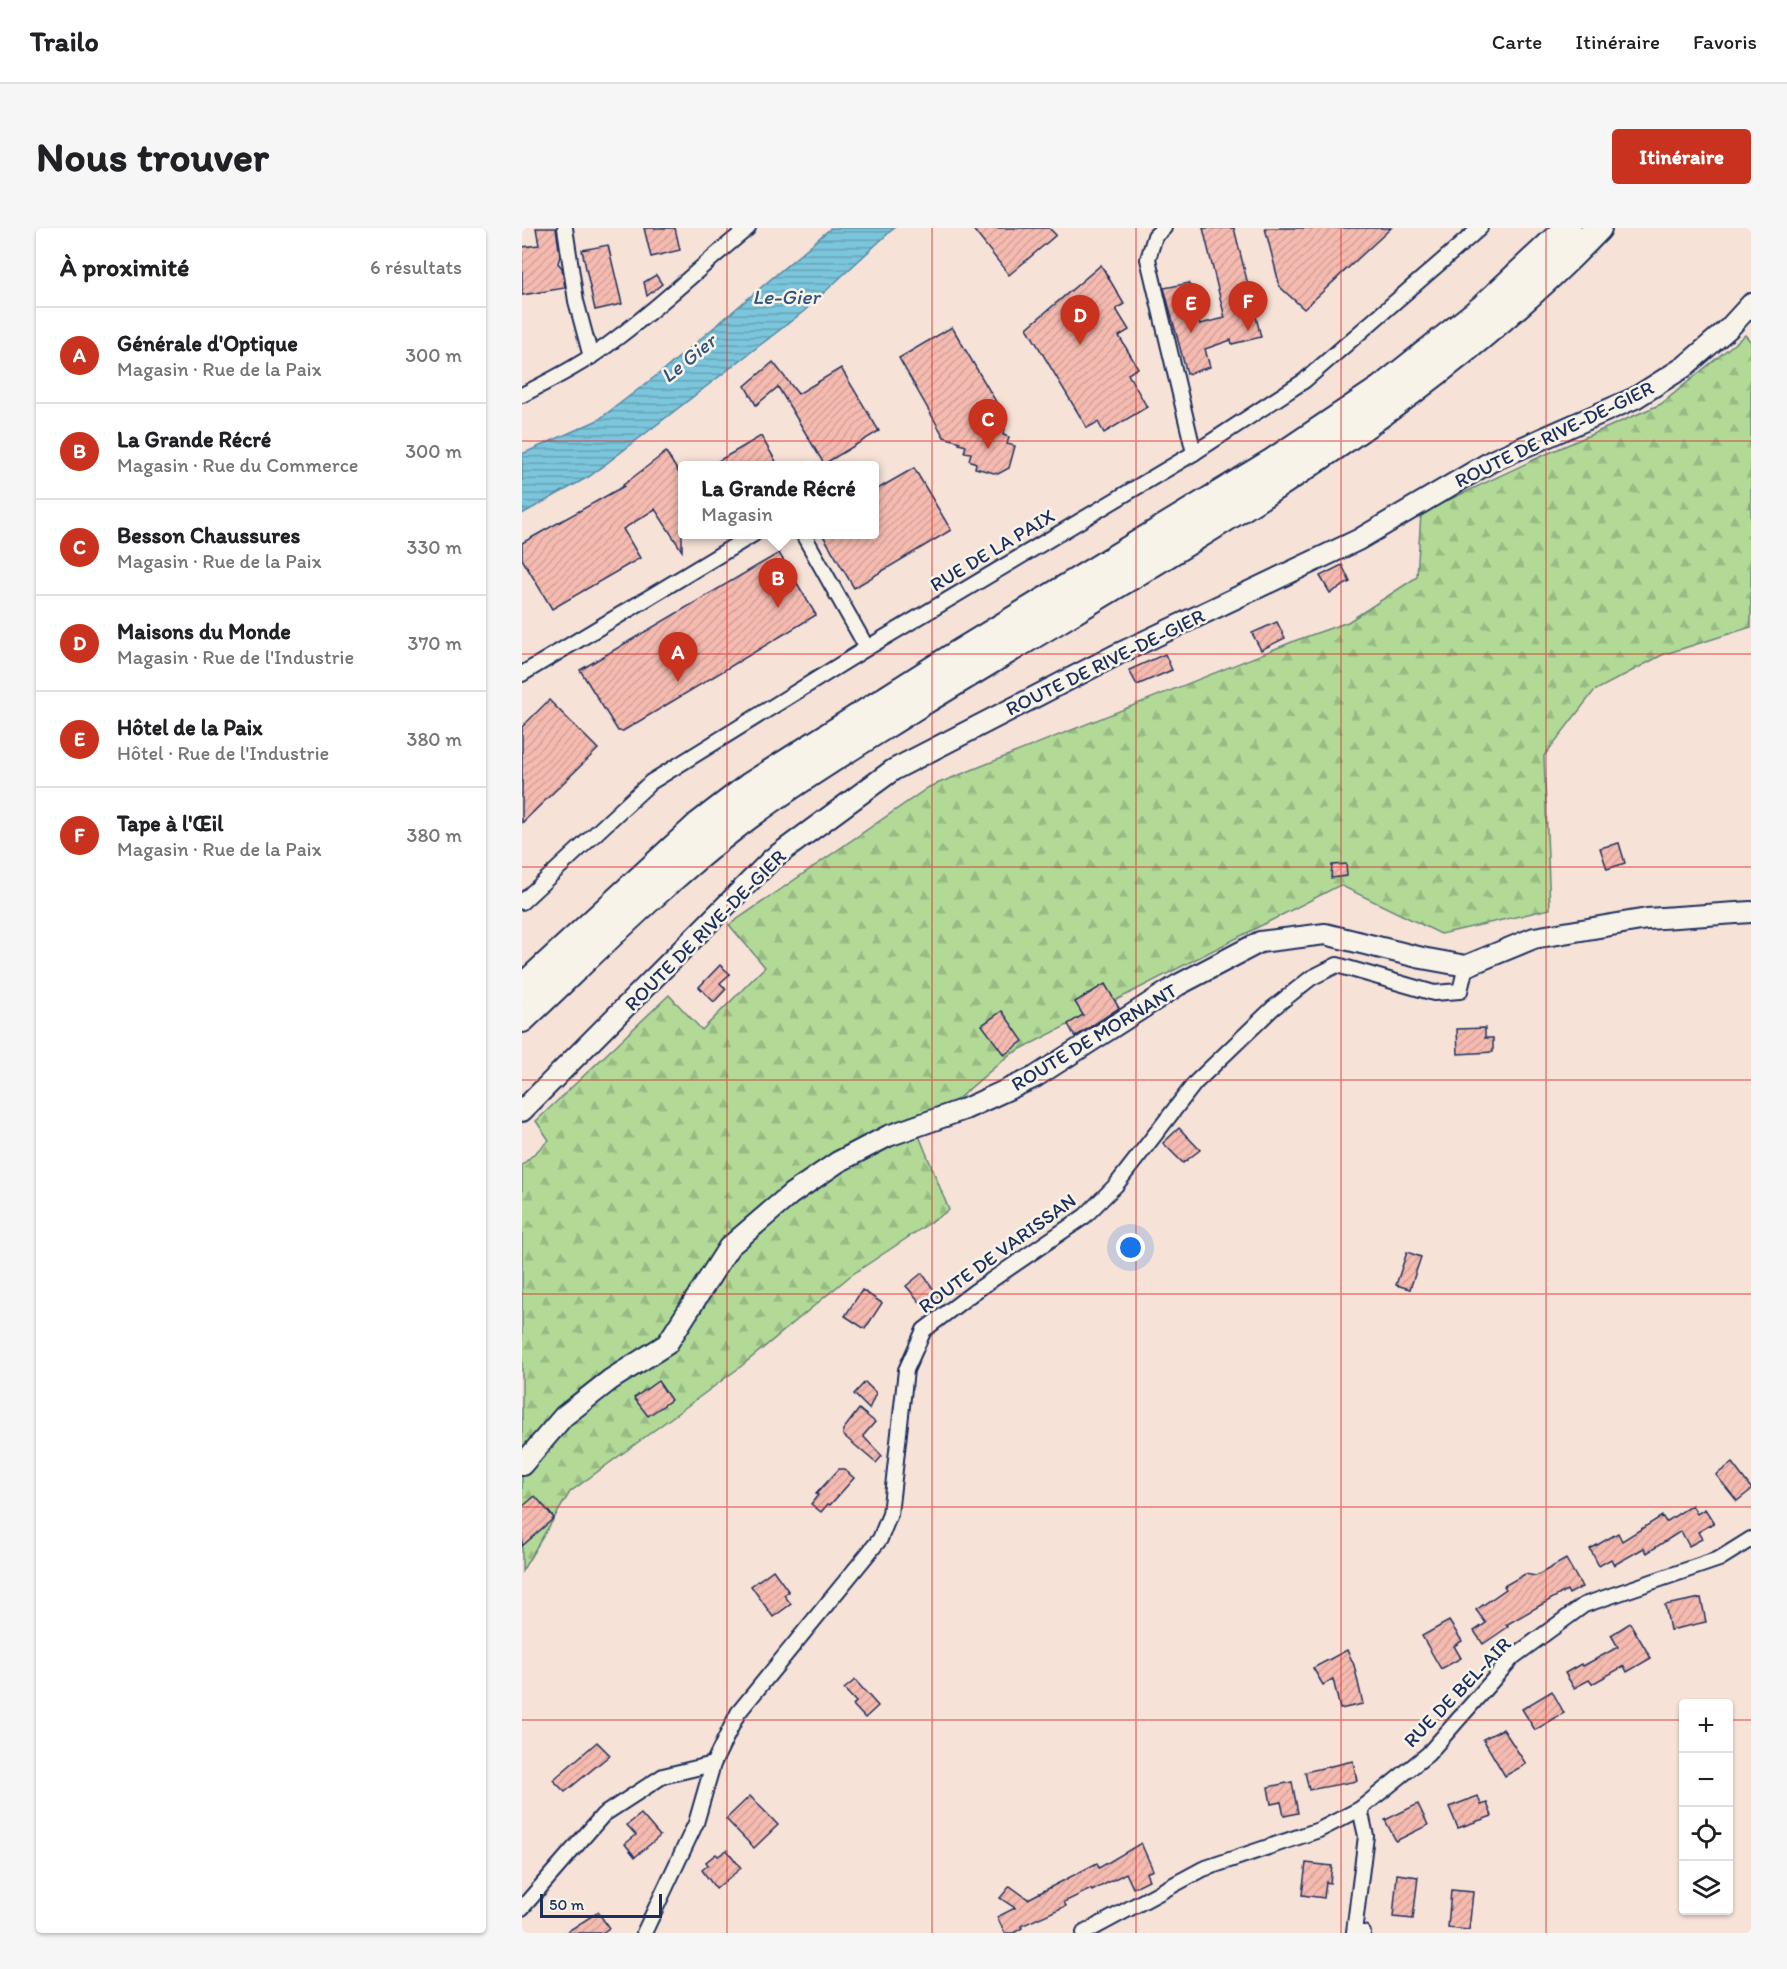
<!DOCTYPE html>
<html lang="fr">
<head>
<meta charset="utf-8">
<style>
  body { margin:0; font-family:Itim,sans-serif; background:#f6f6f6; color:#202124 }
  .controls { position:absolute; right:18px; bottom:18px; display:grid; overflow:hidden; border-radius:6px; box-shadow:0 2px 4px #0004 }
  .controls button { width:54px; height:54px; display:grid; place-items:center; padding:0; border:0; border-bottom:2px solid #e0e0e0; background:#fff; color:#202124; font:30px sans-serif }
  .scale { position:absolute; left:18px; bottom:15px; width:122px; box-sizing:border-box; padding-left:6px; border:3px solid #1b2f5e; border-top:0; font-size:16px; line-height:21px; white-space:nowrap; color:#1b2f5e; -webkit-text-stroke:4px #f7f3e8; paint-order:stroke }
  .you { position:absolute; left:609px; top:1020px; width:21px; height:21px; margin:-15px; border:4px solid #fff; border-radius:50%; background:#1a73e8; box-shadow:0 0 0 9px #1a73e833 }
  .badge { display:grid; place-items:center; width:39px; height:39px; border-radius:50%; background:#c8321e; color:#fff; font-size:20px; font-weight:700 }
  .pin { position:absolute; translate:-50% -50px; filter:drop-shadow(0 2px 3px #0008) }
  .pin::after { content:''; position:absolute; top:32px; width:21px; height:18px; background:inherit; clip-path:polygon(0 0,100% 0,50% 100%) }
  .popup { position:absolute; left:156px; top:233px; width:201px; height:78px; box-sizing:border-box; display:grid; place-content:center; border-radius:6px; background:#fff; filter:drop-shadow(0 2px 4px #0005); font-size:20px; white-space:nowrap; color:#757577 }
  .popup b { font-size:22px; color:#202124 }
  .popup::after { content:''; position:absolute; left:50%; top:100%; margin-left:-12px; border:12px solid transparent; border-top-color:#fff }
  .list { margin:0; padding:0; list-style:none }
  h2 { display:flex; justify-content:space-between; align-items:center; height:78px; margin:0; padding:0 24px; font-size:26px }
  h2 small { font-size:20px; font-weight:400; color:#757577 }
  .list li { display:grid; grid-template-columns:39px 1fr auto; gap:18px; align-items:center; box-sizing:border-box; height:96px; padding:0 24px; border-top:2px solid #e0e0e0 }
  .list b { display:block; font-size:22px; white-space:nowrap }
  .list p { margin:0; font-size:20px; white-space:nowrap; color:#757577 }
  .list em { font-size:20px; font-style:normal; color:#757577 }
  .icon { flex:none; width:33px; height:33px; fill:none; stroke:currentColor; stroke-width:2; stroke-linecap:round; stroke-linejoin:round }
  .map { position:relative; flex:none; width:1229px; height:1705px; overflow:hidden; border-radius:6px }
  header { display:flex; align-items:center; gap:36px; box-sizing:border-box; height:84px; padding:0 30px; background:#fff; border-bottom:2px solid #e0e0e0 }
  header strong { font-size:28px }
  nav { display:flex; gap:33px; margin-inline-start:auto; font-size:21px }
  .intro { display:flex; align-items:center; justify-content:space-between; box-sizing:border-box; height:144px; padding:0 36px }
  h1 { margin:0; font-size:42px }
  .button { padding:15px 27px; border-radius:6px; background:#c8321e; color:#fff; font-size:21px; font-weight:700 }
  main { display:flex; gap:36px; padding:0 36px }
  aside { flex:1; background:#fff; border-radius:6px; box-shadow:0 2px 4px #0004 }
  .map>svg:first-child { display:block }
  .forest { fill:url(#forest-firs); stroke:#66847a; stroke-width:1.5 }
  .water { fill:url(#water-rules); stroke:#558aa9; stroke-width:1.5 }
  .building { fill:url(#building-hatch); stroke:#1b2f5e; stroke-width:1.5 }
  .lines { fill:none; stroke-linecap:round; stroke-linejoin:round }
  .street-casing { stroke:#1b2f5e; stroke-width:18 }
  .secondary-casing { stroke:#1b2f5e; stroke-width:24 }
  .highway-casing { stroke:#1b2f5e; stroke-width:30 }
  .street { stroke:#f7f3e8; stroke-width:14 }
  .secondary { stroke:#f7f3e8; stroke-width:20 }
  .highway { stroke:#f7f3e8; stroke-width:26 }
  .grid { fill:none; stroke:#d62828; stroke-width:1.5; stroke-opacity:0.55 }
  .labels { text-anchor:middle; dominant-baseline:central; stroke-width:5; stroke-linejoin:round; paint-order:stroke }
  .street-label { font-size:20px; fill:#1b2f5e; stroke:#f7f3e8 }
  .water-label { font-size:21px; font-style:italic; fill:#33557d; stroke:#f7f3e8 }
</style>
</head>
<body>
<header>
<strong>Trailo</strong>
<nav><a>Carte</a><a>Itinéraire</a><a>Favoris</a></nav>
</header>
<div class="intro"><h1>Nous trouver</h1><a class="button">Itinéraire</a></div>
<main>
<aside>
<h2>À proximité<small>6 résultats</small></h2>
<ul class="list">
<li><span class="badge">A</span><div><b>Générale d'Optique</b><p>Magasin · Rue de la Paix</p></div><em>300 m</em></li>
<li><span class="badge">B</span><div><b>La Grande Récré</b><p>Magasin · Rue du Commerce</p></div><em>300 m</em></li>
<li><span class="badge">C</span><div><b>Besson Chaussures</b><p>Magasin · Rue de la Paix</p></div><em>330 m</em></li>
<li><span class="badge">D</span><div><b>Maisons du Monde</b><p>Magasin · Rue de l'Industrie</p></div><em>370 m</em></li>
<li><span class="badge">E</span><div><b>Hôtel de la Paix</b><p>Hôtel · Rue de l'Industrie</p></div><em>380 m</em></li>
<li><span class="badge">F</span><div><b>Tape à l'Œil</b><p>Magasin · Rue de la Paix</p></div><em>380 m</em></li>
</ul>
</aside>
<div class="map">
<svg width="1229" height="1705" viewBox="0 0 1229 1705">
  <defs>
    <pattern id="forest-firs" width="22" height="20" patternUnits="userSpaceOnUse" patternTransform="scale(1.5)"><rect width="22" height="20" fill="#b2da96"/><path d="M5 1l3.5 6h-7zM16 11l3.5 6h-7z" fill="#98bb84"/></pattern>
    <pattern id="water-rules" width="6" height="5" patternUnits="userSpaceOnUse" patternTransform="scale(1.5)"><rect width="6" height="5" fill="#7cc6db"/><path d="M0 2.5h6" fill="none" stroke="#65a1b5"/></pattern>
    <pattern id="building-hatch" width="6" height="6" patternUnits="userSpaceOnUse" patternTransform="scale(1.5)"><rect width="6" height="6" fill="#f6bbb0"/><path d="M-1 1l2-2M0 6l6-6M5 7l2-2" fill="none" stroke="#d2a19a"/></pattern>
  </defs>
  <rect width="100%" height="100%" fill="#f7e2d7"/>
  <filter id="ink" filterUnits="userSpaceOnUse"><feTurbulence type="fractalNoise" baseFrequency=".0167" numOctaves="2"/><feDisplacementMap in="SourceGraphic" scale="12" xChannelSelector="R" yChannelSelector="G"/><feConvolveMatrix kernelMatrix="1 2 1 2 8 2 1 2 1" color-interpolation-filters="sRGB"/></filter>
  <g filter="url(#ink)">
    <path class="forest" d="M1223,107L1229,114V399L1140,427L1072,463L1022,528L1028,681L919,706L818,657L487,827L396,905L427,982L328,1048L217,1140L48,1264L0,1343V937L27,912L14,893L147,767L180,802L243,739L207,697L407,559L775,412L826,394L895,349L899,285L1020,228L1139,176Z"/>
    <path class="water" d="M309,0H372L281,84L68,248L0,286V226L76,192L143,141Z"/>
    <g class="building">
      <path d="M14,0H34L38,28L36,35L40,40L43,60L0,67V19L17,17Z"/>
      <path d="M122,0H153L158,22L129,29Z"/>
      <path d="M450,0H527L534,7L487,47Z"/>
      <path d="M681,0H712L739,109L710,116L709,112L683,121L688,139L665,146L642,60L667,55L678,96L703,90Z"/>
      <path d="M743,0H869L782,81L758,59Z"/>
      <path d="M86,17L100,76L73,82L60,22Z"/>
      <path d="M579,37L602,76L594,81L607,102L597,108L616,140L606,146L625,179L582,205L576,194L565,200L505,100Z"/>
      <path d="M134,47L140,56L125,68L122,54Z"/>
      <path d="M430,99L476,177L472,191L477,192L475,199L483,201L481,207L487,209L485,216L493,218L487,240L476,246L453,240L454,235L447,232L449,225L442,224L444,218L437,216L438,214L422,209L377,130Z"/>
      <path d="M251,134L276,166L319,140L357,203L302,236L256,159L234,177L223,158Z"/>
      <path d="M239,208L256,237H189L212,224Z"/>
      <path d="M144,224L160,250V323L133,281L101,301L118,330L30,381L0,331V315L102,258L101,257Z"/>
      <path d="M392,240L429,302L332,360L300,306H352V263Z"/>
      <path d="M257,325L294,387L101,503H96L58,442Z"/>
      <path d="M820,337L828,354L808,365L798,348Z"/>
      <path d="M755,394L763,410L739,422L730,405Z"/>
      <path d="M643,426L650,442L615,457L607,442Z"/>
      <path d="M27,472L76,521L0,595V499Z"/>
      <path d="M1097,615L1103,635L1085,641L1078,620Z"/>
      <path d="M824,636L825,648L809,650L810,637Z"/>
      <path d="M198,737L208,746L198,755L204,761L192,774L177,759Z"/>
      <path d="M583,756L597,780L553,809L546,796L561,787L553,774Z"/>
      <path d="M480,783L501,813L482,827L460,797Z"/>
      <path d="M963,800V810H971V824L936,826L935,801Z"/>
      <path d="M657,900L678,922L661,935L641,915Z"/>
      <path d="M885,1024L899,1029L888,1061L874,1057Z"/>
      <path d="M400,1045L420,1073L405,1082L384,1058Z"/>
      <path d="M340,1062L360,1075L343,1101L323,1088Z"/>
      <path d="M136,1153L149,1172L126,1188L112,1170Z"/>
      <path d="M343,1154L354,1165L347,1181L332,1166Z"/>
      <path d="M337,1181L353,1194L341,1208L360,1228L354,1235L321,1207V1202Z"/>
      <path d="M1210,1235L1229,1260V1262L1215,1273L1194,1247Z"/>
      <path d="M317,1241H322L332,1250L308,1277L306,1276L299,1284L289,1276L296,1267L294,1266Z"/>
      <path d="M13,1268L32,1290L0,1318V1279Z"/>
      <path d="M1170,1277L1175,1286L1183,1281L1192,1295L1176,1304L1180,1311L1167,1318L1159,1303L1125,1325L1122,1320L1092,1337L1089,1331L1077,1338L1068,1321L1096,1305L1100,1313L1140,1288L1144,1294Z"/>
      <path d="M1044,1331L1060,1359L1047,1366L1045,1362L984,1397L986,1399L961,1416L952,1403L964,1395L954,1382L984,1361L982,1358L1003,1346L1014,1348Z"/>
      <path d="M251,1342L267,1364L262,1367L269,1376L251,1389L229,1358Z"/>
      <path d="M1179,1370L1184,1394L1148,1402L1143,1377Z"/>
      <path d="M927,1393L940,1413L932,1418L939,1430L919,1441L900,1408Z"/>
      <path d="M1108,1395L1129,1430L1105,1444L1102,1438L1070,1456L1067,1452L1052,1460L1043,1445L1059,1436L1061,1438L1096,1419L1089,1407Z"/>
      <path d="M825,1422L832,1437L841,1476L818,1481L811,1451L801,1457L791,1440Z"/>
      <path d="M333,1452L356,1478L343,1490L331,1477L334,1474L322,1461Z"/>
      <path d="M1030,1463L1042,1485L1013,1502L1000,1481Z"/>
      <path d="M981,1501L1004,1536L983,1548L961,1511Z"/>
      <path d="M75,1514L88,1527L43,1564L31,1552Z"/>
      <path d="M831,1533L835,1553L787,1562L783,1544Z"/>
      <path d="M770,1554L776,1585L762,1588L759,1574L749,1576L746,1559Z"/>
      <path d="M228,1568L256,1597L232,1620L204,1591Z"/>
      <path d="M956,1568L959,1577L965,1575L970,1588L936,1600L927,1579Z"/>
      <path d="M896,1576L906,1597L874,1613L863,1592Z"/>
      <path d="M119,1586L138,1608L113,1629L103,1616L114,1607L105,1597Z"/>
      <path d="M619,1615L631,1642L624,1645L627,1652L611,1660L604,1645L570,1663L569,1661L542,1674L544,1678L499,1698L500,1700L492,1705H483L475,1689L493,1680L478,1670L488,1658L506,1671L575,1635L577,1640Z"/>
      <path d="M205,1622L219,1640L194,1661L180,1642L186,1637L184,1634L194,1626L196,1628Z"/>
      <path d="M784,1635L810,1638L808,1655L804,1654L802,1670L780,1667Z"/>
      <path d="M875,1646L896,1649L891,1691L871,1689Z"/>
      <path d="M929,1662L951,1664L947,1702L926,1700Z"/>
      <path d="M76,1684L87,1700L80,1705H43Z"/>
    </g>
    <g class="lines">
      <g class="street-casing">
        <g id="street">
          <path d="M43,0L54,73L69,129"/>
          <path d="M642,0L633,8L626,31L672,225"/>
          <path d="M0,167C33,150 66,133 95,110C141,76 181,36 226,0"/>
          <path d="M281,306L345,420"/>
          <path d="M0,446L232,306"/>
          <path d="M0,674L129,554L345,420L672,225L782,153L958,0"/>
          <path d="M838,1581L844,1608L832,1704L841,1705"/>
          <path d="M0,1680L81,1587L141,1548L191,1536"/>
          <path d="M122,1705L174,1595L191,1536L216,1485L358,1311L368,1286L384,1142L402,1102L452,1064L563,988L594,957L673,855L751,780L789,750L815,737L912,765L938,763L944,738"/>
          <path d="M562,1705L681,1641L797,1602L838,1581L906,1526L991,1429L1062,1377L1197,1331L1229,1311"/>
        </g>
      </g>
      <g class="secondary-casing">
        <g id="secondary">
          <path d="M0,883L250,631L371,542L596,426L836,312L970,233L1113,170L1162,139L1207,100L1229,76"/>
          <path d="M0,1237L42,1188L88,1152L145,1116L207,1019L269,966L316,934L366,908L443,881L513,849L656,757L738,714L803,706L900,730L944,738L1012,710L1125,691L1229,684"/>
        </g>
      </g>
      <g class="highway-casing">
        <g id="highway">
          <path d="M0,760L177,597L228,558L434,427L752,233L859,161L961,80L1046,0"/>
          <path d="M0,791C80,716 157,636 247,573C295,539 345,509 394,478C630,332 882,202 1076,0"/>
        </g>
      </g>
      <use href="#street" class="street"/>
      <use href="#secondary" class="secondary"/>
      <use href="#highway" class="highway"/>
    </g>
  </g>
  <path class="grid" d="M205,0V1705M410,0V1705M614,0V1705M819,0V1705M1024,0V1705M0,213H1229M0,426H1229M0,639H1229M0,852H1229M0,1066H1229M0,1279H1229M0,1492H1162M1206,1492H1229"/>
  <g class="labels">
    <g class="street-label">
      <text transform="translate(1032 206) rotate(-26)">ROUTE DE RIVE-DE-GIER</text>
      <text transform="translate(470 322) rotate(-31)">RUE DE LA PAIX</text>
      <text transform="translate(583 434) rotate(-26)">ROUTE DE RIVE-DE-GIER</text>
      <text transform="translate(183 702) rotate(-45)">ROUTE DE RIVE-DE-GIER</text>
      <text transform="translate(572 809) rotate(-31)">ROUTE DE MORNANT</text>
      <text transform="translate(475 1025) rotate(-36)">ROUTE DE VARISSAN</text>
      <text transform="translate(935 1464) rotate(-46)">RUE DE BEL-AIR</text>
    </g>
    <g class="water-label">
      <text x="264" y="68">Le-Gier</text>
      <text transform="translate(166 130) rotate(-39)">Le Gier</text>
    </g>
  </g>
</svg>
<div class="controls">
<button>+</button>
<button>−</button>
<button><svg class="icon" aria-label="locate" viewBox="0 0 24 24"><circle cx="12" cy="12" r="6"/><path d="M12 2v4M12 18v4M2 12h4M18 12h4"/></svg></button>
<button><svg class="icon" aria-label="layers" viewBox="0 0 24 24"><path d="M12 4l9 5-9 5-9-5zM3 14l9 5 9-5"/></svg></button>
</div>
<div class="scale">50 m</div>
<div class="you"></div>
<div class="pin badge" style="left:156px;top:454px">A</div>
<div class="pin badge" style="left:256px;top:380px">B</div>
<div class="popup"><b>La Grande Récré</b>Magasin</div>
<div class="pin badge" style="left:466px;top:221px">C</div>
<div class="pin badge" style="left:558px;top:117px">D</div>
<div class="pin badge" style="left:669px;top:105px">E</div>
<div class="pin badge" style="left:726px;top:103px">F</div>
</div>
</main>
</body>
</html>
